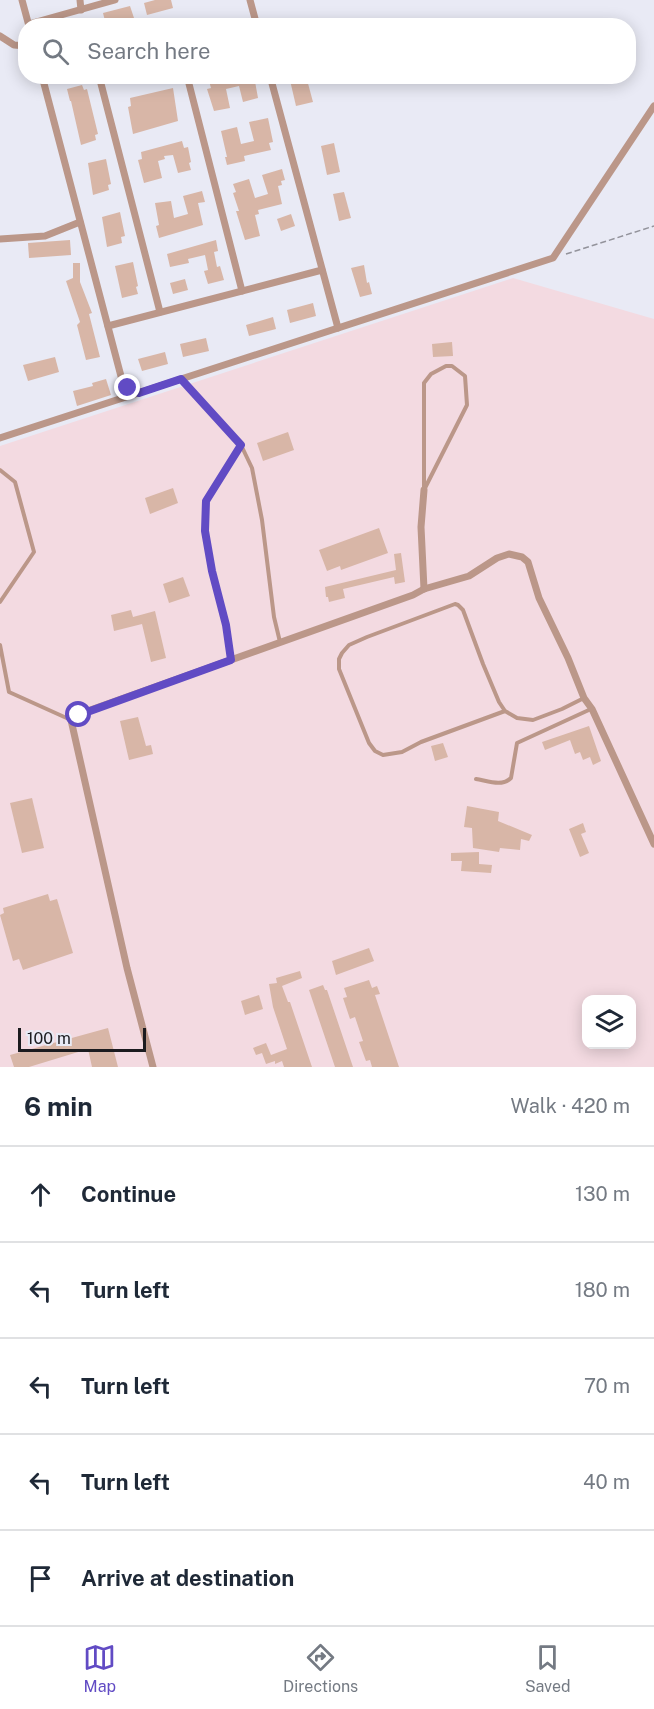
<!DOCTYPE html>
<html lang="en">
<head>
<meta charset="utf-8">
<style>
  body { margin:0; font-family:"Public Sans",sans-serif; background:#f2f2f3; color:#1f2937 }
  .controls { position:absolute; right:18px; bottom:18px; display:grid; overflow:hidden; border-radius:12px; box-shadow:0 3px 15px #0003 }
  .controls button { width:54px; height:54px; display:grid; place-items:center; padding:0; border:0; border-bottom:2px solid #e0e1e3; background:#fff; color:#1f2937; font:30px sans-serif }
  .scale { position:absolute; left:18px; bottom:15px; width:128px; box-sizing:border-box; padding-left:6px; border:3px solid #1b1b1f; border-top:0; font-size:16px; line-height:21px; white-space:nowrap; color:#1b1b1f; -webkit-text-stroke:4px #e9eaf5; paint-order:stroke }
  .stop { position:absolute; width:18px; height:18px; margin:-14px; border:4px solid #614bc4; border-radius:50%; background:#fff }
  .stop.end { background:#614bc4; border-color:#fff; box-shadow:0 2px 6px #0008 }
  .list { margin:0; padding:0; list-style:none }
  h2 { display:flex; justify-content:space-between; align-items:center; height:78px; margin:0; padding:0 24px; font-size:26px }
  h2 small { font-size:20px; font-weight:400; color:#747a83 }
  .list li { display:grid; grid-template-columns:39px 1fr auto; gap:18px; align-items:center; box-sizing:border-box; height:96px; padding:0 24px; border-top:2px solid #e0e1e3 }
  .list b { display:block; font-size:22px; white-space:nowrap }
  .list em { font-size:20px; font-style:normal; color:#747a83 }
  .icon { flex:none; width:33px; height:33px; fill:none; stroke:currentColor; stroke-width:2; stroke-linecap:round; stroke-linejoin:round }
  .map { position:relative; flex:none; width:654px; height:1067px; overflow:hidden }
  .search { position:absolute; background:#fff; box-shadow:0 3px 15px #0003; left:18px; right:18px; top:18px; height:66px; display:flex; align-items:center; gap:15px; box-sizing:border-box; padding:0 21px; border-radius:24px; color:#747a83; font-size:22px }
  .sheet { height:558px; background:#fff }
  nav { display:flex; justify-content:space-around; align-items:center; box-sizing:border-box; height:84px; border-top:2px solid #e0e1e3; background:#fff; font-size:16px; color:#747a83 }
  nav a { display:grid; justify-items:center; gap:3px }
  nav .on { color:#614bc4 }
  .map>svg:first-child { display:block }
  .commercial { fill:#f3dae1; fill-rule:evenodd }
  .building { fill:#d8b6a7 }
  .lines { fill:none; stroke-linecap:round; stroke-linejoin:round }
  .path { stroke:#93939b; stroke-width:1.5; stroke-dasharray:6 3; stroke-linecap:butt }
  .lane { stroke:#bb9789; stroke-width:4 }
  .street { stroke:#bb9789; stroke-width:7 }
  .route { stroke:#614bc4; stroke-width:8 }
</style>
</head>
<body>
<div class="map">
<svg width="654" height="1067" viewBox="0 0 654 1067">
  <rect width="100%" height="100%" fill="#e9eaf5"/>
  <path class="commercial" d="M513,278L654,319V1067H0V446ZM586,999H632V1044H586Z"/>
  <g class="building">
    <path d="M155,0H171L173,8L147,15L144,3Z"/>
    <path d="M130,6L134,18L106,25L103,13Z"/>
    <path d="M226,76H254L258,98L243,102L239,86L226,89L230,108L214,111L207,89L211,88L209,81Z"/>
    <path d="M289,76H306L313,102L296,106Z"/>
    <path d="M82,85L84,90L87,89L98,134L95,135L96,140L81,145L71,101H70L67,89Z"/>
    <path d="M173,88L178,121L133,134L128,107L131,106L130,98Z"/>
    <path d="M268,118L273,142L269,143L271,150L244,156L245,161L227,165L225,157H227L221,131L237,127L241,144L254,141L249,122Z"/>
    <path d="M182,141L184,148L188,147L191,162L189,163L191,170L178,173L173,155L164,156L165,159L158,161L162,178L144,183L138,160L142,159L141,152Z"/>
    <path d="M334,143L340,172L327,175L321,146Z"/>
    <path d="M106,159L111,184L108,185L109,190L93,195L88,163Z"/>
    <path d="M282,169L285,180L281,181L282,185L278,186L282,204L258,210L259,214L255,215L260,236L245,240L236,211H239L233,193L236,192L233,184L249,179L255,198L268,194L262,175Z"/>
    <path d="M202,191L205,202L198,203L203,225L159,238L156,226L159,225L155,203L171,201L174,218L188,214L183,196Z"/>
    <path d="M344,192L351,218L339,221L333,194Z"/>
    <path d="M120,212L125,236L121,237L122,243L107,247L102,217Z"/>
    <path d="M291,214L295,226L281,231L277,219Z"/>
    <path d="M70,240L71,255L29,258L28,243Z"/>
    <path d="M216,240L218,251L214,252L217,267L220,266L224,280L208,284L204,271L208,270L205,255L188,259L189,263L170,267L167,254Z"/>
    <path d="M133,262L138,286L136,287L138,294L122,298L115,266Z"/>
    <path d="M73,263H80V282L92,313L89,314L100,357L86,360L77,325L80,322L66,281L73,278Z"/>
    <path d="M364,265L367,283L369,282L372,294L360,297L351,268Z"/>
    <path d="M185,279L188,290L173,294L170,283Z"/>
    <path d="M313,303L316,316L290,323L287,310Z"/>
    <path d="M273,317L276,329L249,336L246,325Z"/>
    <path d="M206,338L209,351L183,357L180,344Z"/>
    <path d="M452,342L453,356L433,357L432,344Z"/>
    <path d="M165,352L168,364L142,371L138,359Z"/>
    <path d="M55,357L59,372L28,381L23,365Z"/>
    <path d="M106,379L111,395L77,406L73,391L93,386L92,383Z"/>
    <path d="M288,432L294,450L263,461L257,443Z"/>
    <path d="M173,488L178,503L150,514L145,498Z"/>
    <path d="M379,528L388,553L341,570L340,566L327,571L319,550Z"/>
    <path d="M401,553L405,582L395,584L394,577L343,589L345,598L329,602L328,597H326L325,587L396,570L394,554Z"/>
    <path d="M183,577L190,596L169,603L163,584Z"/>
    <path d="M131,610L133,617L155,611L166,658L151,662L142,624L114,631L111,615Z"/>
    <path d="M138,717L146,746L151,745L153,754L129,760L120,721Z"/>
    <path d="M589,726L601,761L593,765L590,757L583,760L580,752L575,754L570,740L545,750L542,742Z"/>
    <path d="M443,743L448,757L435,761L431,746Z"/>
    <path d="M32,798L44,848L22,853L10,803Z"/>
    <path d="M467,806L499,812L498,821L532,835L529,841L521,839L520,850L500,848L499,852L473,848L472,828L464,827Z"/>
    <path d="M583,823L586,832L581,834L589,853L580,857L569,829Z"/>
    <path d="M479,852V864L492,865L491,873L461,871L462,861H451V853Z"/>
    <path d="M48,894L50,901L57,899L73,953L23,970L19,959L13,961L0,915L4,913L3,908Z"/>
    <path d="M369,948L374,961L336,975L332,961Z"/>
    <path d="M300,971L302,978L282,986L288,1002H290L312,1067H284L282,1061L275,1064V1061L266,1064L262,1053L256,1055L253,1048L266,1043L271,1055L287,1049L273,1007L269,984L277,983L276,978Z"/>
    <path d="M369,980L372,988L377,986L380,994L375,995L399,1067H372L370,1060L366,1061L359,1042L363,1041L355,1017L350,1019L343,998L347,997L344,988Z"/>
    <path d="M323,985L325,990H327L353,1067H335L309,990Z"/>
    <path d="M259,995L263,1009L245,1015L241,1001Z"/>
    <path d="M108,1028L118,1067H92L88,1049L29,1067H14L10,1055Z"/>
  </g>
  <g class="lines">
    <path class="path" d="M566,254L654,226"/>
    <g class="lane">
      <path d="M446,366H452L465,376L467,405L424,490V383L431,374Z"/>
      <path d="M181,379L241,445L252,468L262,520L274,617L280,642"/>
      <path d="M0,470L15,482L34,552L0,602"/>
      <path d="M0,645L9,692L71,720"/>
      <path d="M230,659L226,625L212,571L205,531L206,501L241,446"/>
      <path d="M505,711L421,742L402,752L383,755L375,751L369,743L339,669V659L342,653L349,645L367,637L455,604L458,605L463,610L483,664L499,702L505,711L517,718L533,720L562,709L584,698"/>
      <path d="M476,779C488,781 502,787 511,778L517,743L591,709"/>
    </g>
    <g class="street">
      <path d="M22,0L29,26"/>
      <path d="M80,0L81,10"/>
      <path d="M250,0L257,26"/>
      <path d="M29,24L115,0"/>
      <path d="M0,36L14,45L26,46"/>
      <path d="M42,76L122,380L128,389L139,393"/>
      <path d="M99,76L160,312"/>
      <path d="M187,76L242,291"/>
      <path d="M270,76L338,328"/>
      <path d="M43,81L59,76"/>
      <path d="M0,239L45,236L80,222"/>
      <path d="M108,326L322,270"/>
      <path d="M0,438L553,258L654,106"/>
      <path d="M424,589L421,527L424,490"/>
      <path d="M153,1067L127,968L71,720L82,713L413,595L424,589L469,576L497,558L509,554L522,557L528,562L539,598L568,658L584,698L592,709L654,844"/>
    </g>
  </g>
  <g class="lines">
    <path class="route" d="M79,715L231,660L226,625L212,571L205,531L206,501L241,445L181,379L139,393L128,388"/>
  </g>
</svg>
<div class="controls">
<button><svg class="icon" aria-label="layers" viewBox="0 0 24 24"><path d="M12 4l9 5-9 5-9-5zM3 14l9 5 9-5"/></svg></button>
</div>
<div class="scale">100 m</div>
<div class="stop" style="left:79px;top:715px"></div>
<div class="stop end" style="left:128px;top:388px"></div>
<div class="search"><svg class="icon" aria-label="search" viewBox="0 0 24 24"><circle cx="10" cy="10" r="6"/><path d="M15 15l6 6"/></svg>Search here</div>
</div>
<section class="sheet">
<h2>6 min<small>Walk · 420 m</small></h2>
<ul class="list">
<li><svg class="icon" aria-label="ahead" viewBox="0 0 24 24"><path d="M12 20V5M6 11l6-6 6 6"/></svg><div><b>Continue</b></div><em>130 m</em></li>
<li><svg class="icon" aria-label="left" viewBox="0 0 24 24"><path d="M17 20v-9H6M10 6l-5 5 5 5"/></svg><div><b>Turn left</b></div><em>180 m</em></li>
<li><svg class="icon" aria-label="left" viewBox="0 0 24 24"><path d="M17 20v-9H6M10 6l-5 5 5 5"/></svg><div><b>Turn left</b></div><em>70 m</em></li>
<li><svg class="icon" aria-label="left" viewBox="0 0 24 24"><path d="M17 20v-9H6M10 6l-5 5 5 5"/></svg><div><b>Turn left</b></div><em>40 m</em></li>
<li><svg class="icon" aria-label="arrive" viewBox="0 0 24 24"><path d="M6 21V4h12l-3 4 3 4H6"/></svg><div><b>Arrive at destination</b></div></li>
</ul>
</section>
<nav>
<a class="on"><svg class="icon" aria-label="map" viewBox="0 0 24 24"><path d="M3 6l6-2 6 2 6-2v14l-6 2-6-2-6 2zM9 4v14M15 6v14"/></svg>Map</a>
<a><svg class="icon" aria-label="directions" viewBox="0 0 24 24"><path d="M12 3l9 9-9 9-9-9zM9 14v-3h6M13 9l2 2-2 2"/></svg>Directions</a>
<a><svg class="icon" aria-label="saved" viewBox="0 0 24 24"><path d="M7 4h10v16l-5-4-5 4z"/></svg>Saved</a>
</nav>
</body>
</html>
